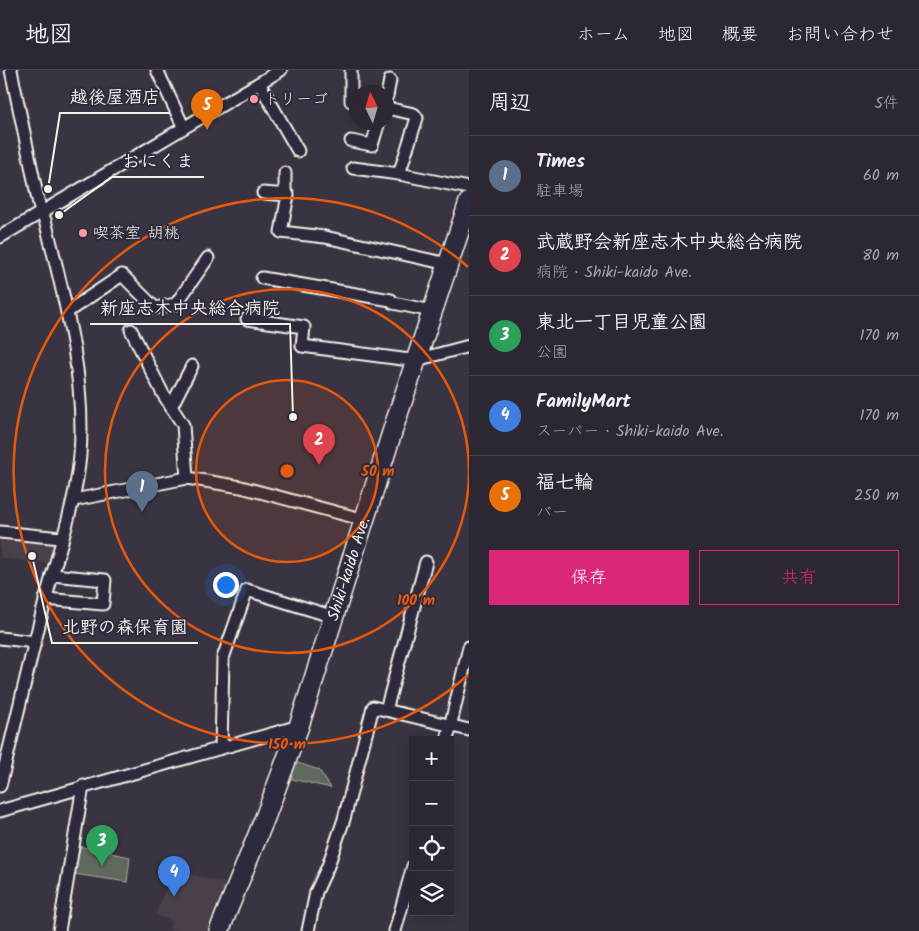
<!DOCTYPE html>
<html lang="ja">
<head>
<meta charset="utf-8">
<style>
  body { margin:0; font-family:Kalam,"Klee One",sans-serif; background:#342f3a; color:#f1f3f6 }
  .controls { position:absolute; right:15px; bottom:15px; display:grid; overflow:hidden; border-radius:0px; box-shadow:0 2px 12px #0003 }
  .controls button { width:45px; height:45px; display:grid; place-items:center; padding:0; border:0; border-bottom:1px solid #48444d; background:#2c2732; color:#f1f3f6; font:25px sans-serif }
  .compass { position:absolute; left:349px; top:15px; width:45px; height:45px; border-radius:50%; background:#2c2732; box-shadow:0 2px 12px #0003; rotate:355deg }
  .you { position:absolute; left:225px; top:514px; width:18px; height:18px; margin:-12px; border:4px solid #fff; border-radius:50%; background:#1a73e8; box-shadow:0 0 0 8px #1a73e833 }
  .badge { display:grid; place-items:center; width:32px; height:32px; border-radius:50%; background:#db2777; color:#fff; font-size:16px; font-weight:700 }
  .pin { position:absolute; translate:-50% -41px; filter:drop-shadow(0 1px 2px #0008) }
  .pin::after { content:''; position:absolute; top:26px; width:18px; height:15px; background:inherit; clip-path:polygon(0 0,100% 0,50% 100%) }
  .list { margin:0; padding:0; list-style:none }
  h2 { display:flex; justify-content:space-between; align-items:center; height:65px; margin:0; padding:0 20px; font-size:21px }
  h2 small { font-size:16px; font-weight:400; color:#a6a5ac }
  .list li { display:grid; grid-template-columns:32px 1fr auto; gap:15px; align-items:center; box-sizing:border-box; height:80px; padding:0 20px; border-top:1px solid #48444d }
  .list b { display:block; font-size:19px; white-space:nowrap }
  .list p { margin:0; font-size:16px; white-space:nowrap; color:#a6a5ac }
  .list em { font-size:16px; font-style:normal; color:#a6a5ac }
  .actions { display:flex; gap:10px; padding:15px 20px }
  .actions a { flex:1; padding:11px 0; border:1px solid #db2777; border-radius:0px; text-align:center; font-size:18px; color:#db2777 }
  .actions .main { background:#db2777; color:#fff }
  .icon { flex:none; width:28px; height:28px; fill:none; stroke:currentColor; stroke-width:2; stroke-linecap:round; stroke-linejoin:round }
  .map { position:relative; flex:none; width:469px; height:861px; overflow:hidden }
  header { display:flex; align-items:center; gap:30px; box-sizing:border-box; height:70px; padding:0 25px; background:#2c2732; border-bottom:1px solid #48444d }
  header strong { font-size:24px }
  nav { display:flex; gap:28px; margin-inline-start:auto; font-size:18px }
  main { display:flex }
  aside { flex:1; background:#2c2732 }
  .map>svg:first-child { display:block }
  .built { fill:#484048 }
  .green { fill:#5f675b; stroke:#aaaca2 }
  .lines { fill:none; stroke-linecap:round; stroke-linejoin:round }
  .street-casing { stroke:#f4f1e8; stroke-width:15 }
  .primary-casing { stroke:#f4f1e8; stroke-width:22 }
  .street { stroke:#2f2a3d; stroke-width:11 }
  .primary { stroke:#2f2a3d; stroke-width:19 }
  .ring { fill:none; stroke:#e8590c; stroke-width:2.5 }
  .poi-dot { fill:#ff9aa2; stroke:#2f2a3d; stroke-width:2 }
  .labels { text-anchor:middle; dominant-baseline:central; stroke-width:4; stroke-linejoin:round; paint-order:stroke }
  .poi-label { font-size:16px; fill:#f4f1e8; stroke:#2f2a3d; text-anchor:start }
  .street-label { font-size:16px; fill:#f4f1e8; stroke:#2f2a3d }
  .centre { fill:#e8590c; stroke:#2f2a3d; stroke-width:2.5 }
  .ring-label { font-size:15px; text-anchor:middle; font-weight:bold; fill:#e8590c; stroke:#2f2a3d; stroke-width:4; stroke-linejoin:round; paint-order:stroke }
  .leader { fill:none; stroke:#f4f1e8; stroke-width:2 }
  .callout-dot { fill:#f4f1e8; stroke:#2f2a3d; stroke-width:2 }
  .callout-label { font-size:18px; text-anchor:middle; font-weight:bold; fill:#f4f1e8; stroke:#2f2a3d; stroke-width:4; stroke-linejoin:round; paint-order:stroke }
</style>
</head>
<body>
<header>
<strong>地図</strong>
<nav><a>ホーム</a><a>地図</a><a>概要</a><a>お問い合わせ</a></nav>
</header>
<main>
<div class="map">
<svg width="469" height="861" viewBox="0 0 469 861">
  <rect width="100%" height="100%" fill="#3a3442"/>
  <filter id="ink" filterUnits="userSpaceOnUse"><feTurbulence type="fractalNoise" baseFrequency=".02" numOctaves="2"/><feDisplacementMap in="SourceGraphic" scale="10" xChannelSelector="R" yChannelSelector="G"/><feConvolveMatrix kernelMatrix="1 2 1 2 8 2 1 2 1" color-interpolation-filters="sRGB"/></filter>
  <g filter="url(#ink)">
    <g class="built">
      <path d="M0,462L61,468L55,494L0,488Z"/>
      <path d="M173,800L230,814L211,861L169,860L172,851L155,845Z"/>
    </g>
    <g class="green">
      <path d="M295,692L319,700L331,718L288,708Z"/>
      <path d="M78,776L130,787L127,812L74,804Z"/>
    </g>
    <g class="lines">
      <g class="street-casing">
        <g id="street">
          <path d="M157,0L183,56"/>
          <path d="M351,0V31L357,32"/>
          <path d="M259,13L298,81"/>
          <path d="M387,26L390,10"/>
          <path d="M387,38L414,44L417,48L399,104"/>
          <path d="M351,71L372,75L379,52"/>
          <path d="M353,98L399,104L469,118"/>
          <path d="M263,123L288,125L281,162L325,167L448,194"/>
          <path d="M285,125V103"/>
          <path d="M0,167L281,0"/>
          <path d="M262,208L391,230L393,233L432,241"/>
          <path d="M67,242L122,205L155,238L176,234L208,188"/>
          <path d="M247,249L304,257L302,276L402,289L416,290L469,276"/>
          <path d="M131,260L163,324L183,355L187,408"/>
          <path d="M171,337L192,296"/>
          <path d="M74,430L187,408L241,417L365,450"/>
          <path d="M0,462L61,468"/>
          <path d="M45,529L103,534L105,510L52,505"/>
          <path d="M0,568L35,572"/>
          <path d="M386,640L426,492"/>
          <path d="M447,670L469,577"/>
          <path d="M221,678L223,588L247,520L334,547"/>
          <path d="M0,716C16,652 30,588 47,524C59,478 76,433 80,385C86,305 64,227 45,150L41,144L11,0"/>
          <path d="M0,741L299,656"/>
          <path d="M59,861L83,716"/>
          <path d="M308,861L316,822L328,796L344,749L373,637L469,660"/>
          <path d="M395,861L413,796"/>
        </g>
      </g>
      <g class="primary-casing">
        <g id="primary">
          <path id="s1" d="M219,861L266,745L299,656L395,353L469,132"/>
        </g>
      </g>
      <use href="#street" class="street"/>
      <use href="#primary" class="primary"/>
    </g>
  </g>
  <circle cx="287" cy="401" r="91" fill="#e8590c" fill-opacity=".12"/>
  <g class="ring">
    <circle cx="287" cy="401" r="91"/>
    <circle cx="287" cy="401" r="182"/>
    <path d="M468 605A273 273 0 1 1 468 197"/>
  </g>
  <g class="poi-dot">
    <circle cx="254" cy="29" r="5"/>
    <circle cx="83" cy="163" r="5"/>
  </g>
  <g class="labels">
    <g class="poi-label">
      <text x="264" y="29">トリーゴ</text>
      <text x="93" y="163">喫茶室 胡桃</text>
    </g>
    <g class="street-label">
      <text stroke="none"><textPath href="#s1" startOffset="385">Shiki-kaido Ave.</textPath></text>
    </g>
  </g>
  <circle cx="287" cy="401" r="8" class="centre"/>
  <g class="ring-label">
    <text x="378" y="406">50 m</text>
    <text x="416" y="535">100 m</text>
    <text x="287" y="679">150 m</text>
  </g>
  <path class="leader" d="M48 119L60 43H170M59 145L112 107H204M293 347L290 254H90M32 486L52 573H198"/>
  <g class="callout-dot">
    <circle cx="48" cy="119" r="5"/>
    <circle cx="59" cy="145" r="5"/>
    <circle cx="293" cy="347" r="5"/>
    <circle cx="32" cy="486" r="5"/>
  </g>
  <g class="callout-label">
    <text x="115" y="33">越後屋酒店</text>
    <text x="158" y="97">おにくま</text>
    <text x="190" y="244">新座志木中央総合病院</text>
    <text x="125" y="563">北野の森保育園</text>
  </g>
</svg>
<div class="controls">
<button>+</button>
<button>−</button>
<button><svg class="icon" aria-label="locate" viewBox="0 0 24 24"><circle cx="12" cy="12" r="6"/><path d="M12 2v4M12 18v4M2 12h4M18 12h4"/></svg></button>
<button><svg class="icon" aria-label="layers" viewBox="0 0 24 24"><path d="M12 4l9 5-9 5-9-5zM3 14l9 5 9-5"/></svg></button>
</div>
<svg class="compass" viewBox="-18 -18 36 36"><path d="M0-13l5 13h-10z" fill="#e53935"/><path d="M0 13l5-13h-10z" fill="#a6a5ac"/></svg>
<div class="you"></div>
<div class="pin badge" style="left:142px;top:442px;background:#5c6f8a">1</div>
<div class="pin badge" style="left:319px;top:395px;background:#e0444e">2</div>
<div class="pin badge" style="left:102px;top:796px;background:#2e9e5b">3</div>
<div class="pin badge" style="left:174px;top:827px;background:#3f7fe0">4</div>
<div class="pin badge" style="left:207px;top:60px;background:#e8710a">5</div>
</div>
<aside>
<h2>周辺<small>5件</small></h2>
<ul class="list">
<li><span class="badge" style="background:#5c6f8a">1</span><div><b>Times</b><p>駐車場</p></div><em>60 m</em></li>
<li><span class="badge" style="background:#e0444e">2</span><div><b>武蔵野会新座志木中央総合病院</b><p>病院 · Shiki-kaido Ave.</p></div><em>80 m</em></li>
<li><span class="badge" style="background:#2e9e5b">3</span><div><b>東北一丁目児童公園</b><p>公園</p></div><em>170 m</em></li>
<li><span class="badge" style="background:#3f7fe0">4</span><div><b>FamilyMart</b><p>スーパー · Shiki-kaido Ave.</p></div><em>170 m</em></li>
<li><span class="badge" style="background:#e8710a">5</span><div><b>福七輪</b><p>バー</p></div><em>250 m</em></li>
</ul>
<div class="actions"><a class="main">保存</a><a>共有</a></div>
</aside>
</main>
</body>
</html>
